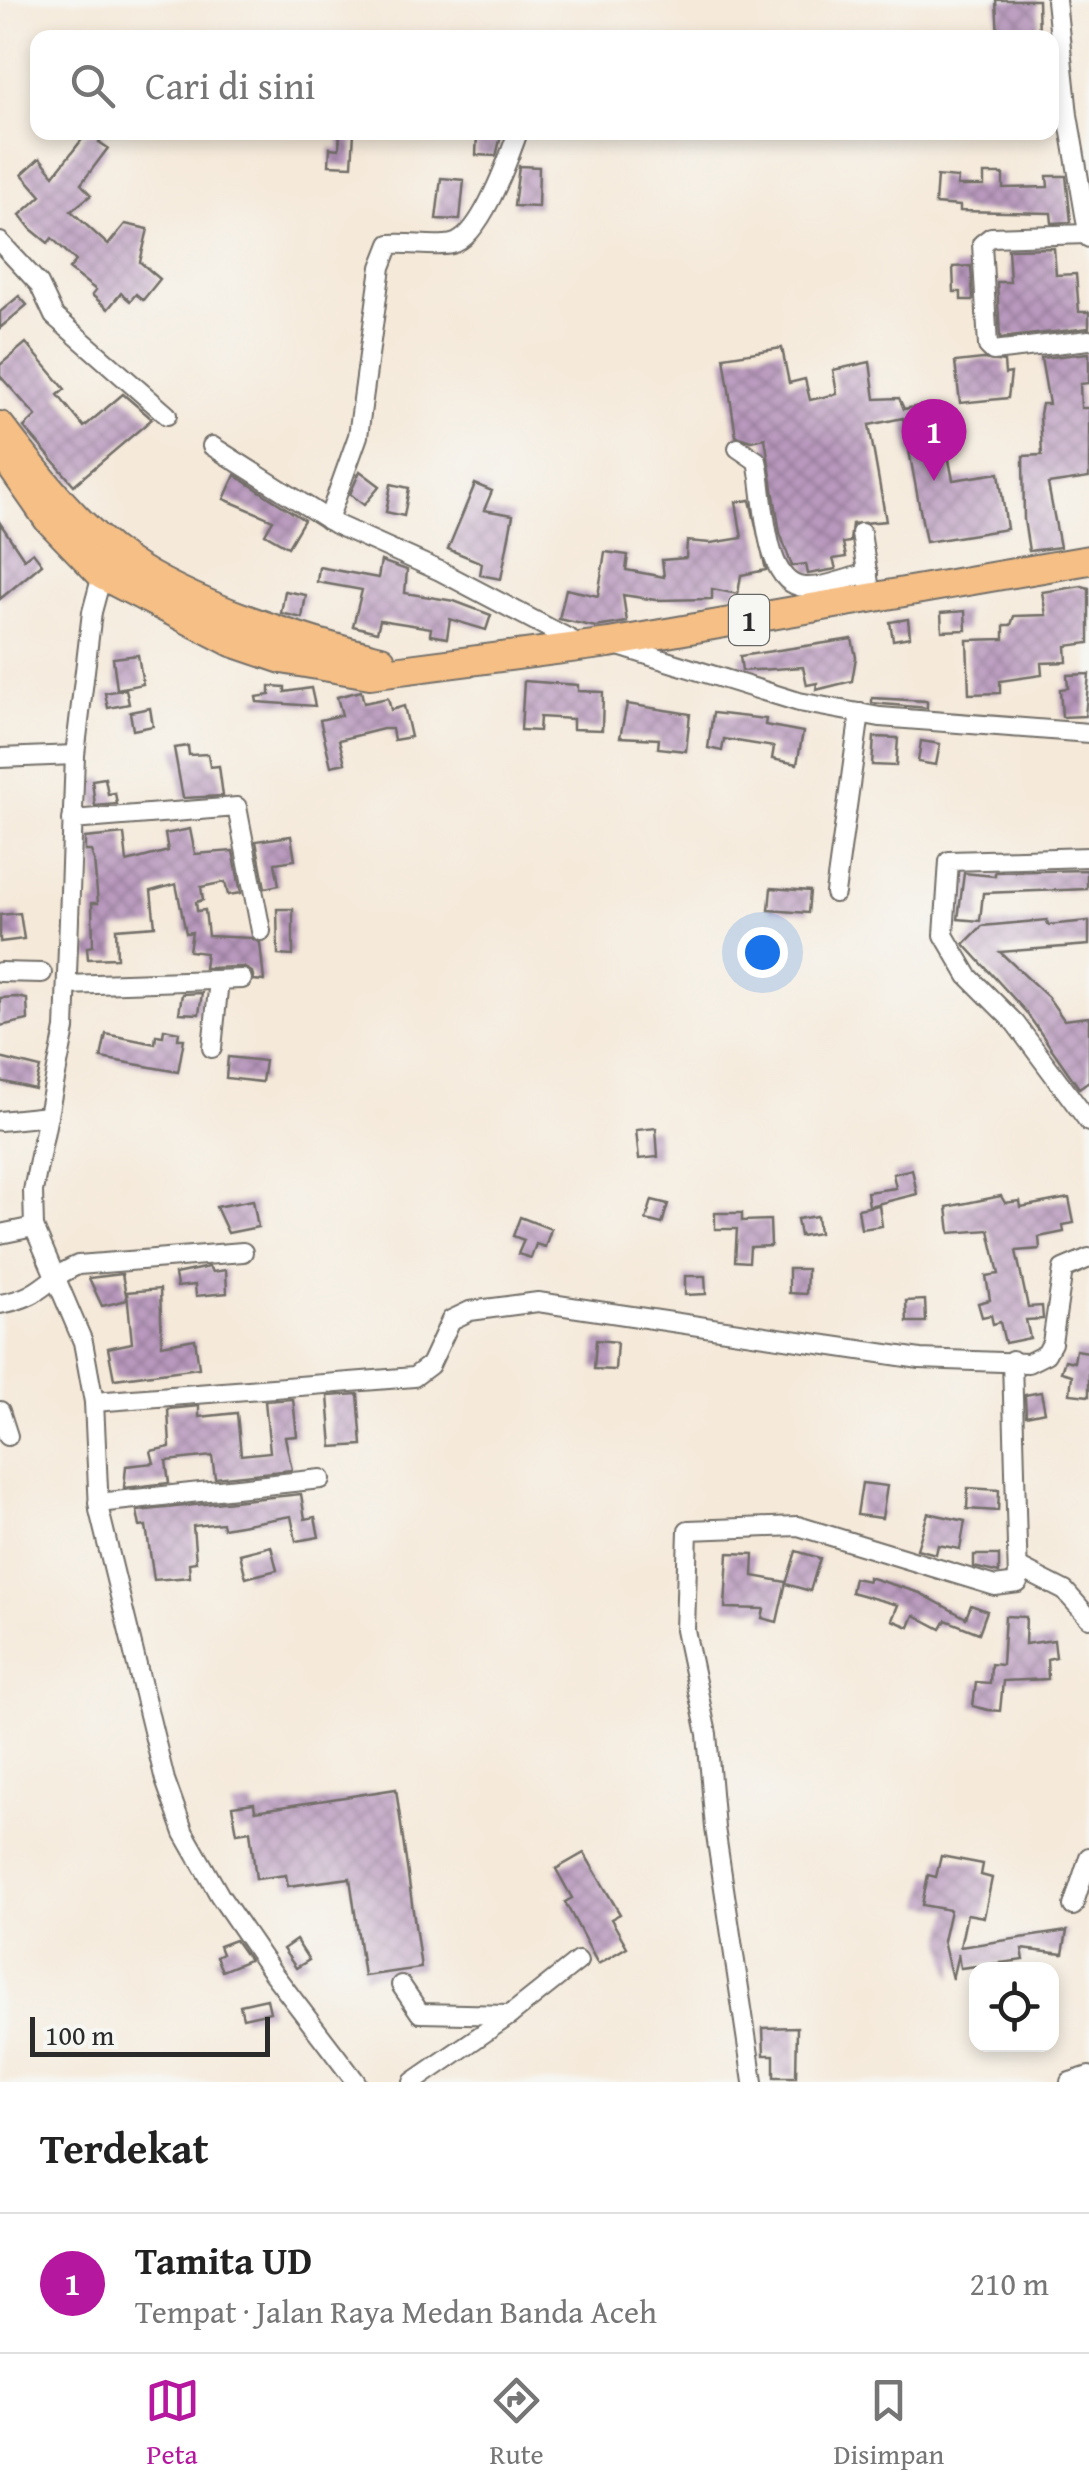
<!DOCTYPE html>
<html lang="id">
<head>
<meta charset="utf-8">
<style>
  body { margin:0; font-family:"Gentium Book Plus",serif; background:#f6f6f6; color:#222 }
  .controls { position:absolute; right:30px; bottom:30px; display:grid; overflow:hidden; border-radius:20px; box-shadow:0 5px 15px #0003 }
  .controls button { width:90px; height:90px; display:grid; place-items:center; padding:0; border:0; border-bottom:2px solid #e0e0e0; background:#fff; color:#222; font:50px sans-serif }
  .scale { position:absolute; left:30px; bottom:25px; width:240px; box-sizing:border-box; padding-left:10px; border:5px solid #2b2b2b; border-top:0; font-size:28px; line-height:35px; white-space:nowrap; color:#2b2b2b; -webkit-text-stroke:8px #f6f6f2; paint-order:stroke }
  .you { position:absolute; left:762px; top:952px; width:35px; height:35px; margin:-25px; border:8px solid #fff; border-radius:50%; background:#1a73e8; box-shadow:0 0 0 15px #1a73e833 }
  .badge { display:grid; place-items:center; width:65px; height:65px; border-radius:50%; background:#b5179e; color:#fff; font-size:32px; font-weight:700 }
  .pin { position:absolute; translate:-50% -82px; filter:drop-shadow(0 2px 5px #0008) }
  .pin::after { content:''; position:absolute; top:52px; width:35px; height:30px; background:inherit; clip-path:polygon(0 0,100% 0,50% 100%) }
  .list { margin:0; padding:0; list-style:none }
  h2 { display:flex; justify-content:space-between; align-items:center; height:130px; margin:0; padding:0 40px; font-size:42px }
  h2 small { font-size:32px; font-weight:400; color:#767676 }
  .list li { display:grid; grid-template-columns:65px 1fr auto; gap:30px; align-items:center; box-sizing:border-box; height:140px; padding:0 40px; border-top:2px solid #e0e0e0 }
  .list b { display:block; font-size:38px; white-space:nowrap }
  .list p { margin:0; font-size:32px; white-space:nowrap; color:#767676 }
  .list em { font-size:32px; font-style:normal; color:#767676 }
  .icon { flex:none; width:55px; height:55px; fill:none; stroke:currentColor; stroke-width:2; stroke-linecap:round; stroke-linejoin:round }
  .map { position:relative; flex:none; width:1089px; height:2082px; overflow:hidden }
  .search { position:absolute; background:#fff; box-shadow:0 5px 15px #0003; left:30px; right:30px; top:30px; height:110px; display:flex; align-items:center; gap:25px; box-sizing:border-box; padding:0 35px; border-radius:20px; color:#767676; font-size:38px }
  .sheet { height:270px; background:#fff }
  nav { display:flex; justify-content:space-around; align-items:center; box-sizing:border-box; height:140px; border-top:2px solid #e0e0e0; background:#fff; font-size:28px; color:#767676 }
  nav a { display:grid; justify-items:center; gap:5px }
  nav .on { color:#b5179e }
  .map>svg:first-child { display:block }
  .building { fill:url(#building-cross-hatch) }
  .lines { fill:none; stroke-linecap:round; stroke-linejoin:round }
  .minor-casing { stroke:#726e68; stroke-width:22 }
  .highway-casing { stroke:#726e68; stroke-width:32 }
  .minor { stroke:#fff; stroke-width:18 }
  .highway { stroke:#f5bf86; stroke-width:28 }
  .labels { text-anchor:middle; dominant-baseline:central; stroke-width:10; stroke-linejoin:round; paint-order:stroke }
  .shield { fill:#f6f6f2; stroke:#686867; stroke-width:2.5 }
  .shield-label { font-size:30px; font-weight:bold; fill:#2b2b2b }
</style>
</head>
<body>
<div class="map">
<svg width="1089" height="2082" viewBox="0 0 1089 2082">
  <defs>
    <pattern id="building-cross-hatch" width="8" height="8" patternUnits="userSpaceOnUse" patternTransform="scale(2.5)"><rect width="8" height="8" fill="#b999be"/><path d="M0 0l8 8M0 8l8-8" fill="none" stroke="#977d9b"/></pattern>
  </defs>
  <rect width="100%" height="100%" fill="#f6f6f2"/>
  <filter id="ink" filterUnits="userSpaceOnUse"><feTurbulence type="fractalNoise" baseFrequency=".01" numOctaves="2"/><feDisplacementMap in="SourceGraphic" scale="20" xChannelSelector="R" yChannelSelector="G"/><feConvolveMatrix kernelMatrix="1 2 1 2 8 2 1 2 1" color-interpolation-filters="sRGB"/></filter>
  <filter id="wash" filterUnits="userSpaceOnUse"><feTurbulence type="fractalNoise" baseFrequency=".0048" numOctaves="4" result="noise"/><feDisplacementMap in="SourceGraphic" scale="40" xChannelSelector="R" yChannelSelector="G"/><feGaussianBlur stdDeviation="2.25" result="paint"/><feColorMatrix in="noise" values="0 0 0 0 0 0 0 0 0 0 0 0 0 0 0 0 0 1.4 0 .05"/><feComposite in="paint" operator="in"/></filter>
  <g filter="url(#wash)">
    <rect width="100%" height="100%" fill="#f5e9d9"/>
    <g id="blocks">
      <g class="building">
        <path d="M996,0H1038L1039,38H998Z"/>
        <path d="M88,132H106L99,142L108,148L81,184L91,195L71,211L108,245L125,224L148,229L140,262L160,279L143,300L136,294L130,301L121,293L108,309L92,295L96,290L69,269L76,261L52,238L48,243L31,229L20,215L41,196L22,174L40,158L54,175Z"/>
        <path d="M340,132H354L352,166L329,165L330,148L339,149Z"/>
        <path d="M477,134L501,136L496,156L476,155Z"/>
        <path d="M519,166L539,167L538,207L514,206Z"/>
        <path d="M984,174H1003V188L1048,187L1047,176H1066L1071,222L1052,223L1051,213L960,211V206L935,204L937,176L958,178L957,186H984Z"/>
        <path d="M441,178L464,180L460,220L436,219Z"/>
        <path d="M1054,248L1056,275L1076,274L1079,312H1089V328L1000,338L997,282H1010L1008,249Z"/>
        <path d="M971,266L973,300H961V292H954L953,267Z"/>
        <path d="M19,296L27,305L0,328V312Z"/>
        <path d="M26,343L65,389L58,395L84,427L123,394L152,419L74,485L24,427L36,416L0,376V365Z"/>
        <path d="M782,348L789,383L805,379L810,400L837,394L833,370L870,362L875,399L899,398L904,409L930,404L934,421L941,419L953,480L999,473L1007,529L926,542L903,418L869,425L886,521L852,524L850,542L843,543L846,557L833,559L836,569L808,574L806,564L792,566L780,533L765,438L751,441L736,436L724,357Z"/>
        <path d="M1089,353V383L1080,384L1081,408H1089V478L1048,484L1060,547L1029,551L1024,520L1023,456L1042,455L1040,414L1042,404H1049L1041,358Z"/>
        <path d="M983,359L1004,362L1005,374L1011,373L1008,398L960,403L955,362Z"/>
        <path d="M360,471L380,486L364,505L350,494Z"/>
        <path d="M235,475L304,520L288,547L265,534L273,520L224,499Z"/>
        <path d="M391,484L409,488L404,516L386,512Z"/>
        <path d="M475,484L492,491L484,510L513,515L501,579L480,575L482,563L448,549Z"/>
        <path d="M750,500L766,570L741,575L738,594L712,589V599L656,600L623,595L627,622L596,627L559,619L566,589L598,596L605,552L628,555L626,570L664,577L662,560L686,558L687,541L711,543L742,538L736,502Z"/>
        <path d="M0,523L24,559L33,552L42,564L0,599Z"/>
        <path d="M381,561L407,570L405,593L454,601L491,615L486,630L450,619L447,638L430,635L431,628L380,620L377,632L353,626L362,590L317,582L319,567L378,578Z"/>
        <path d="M1082,586L1089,588V643L1066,646L1067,662L1041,663L1042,675L1000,681V693L969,694L967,640L1004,639V625H1011L1014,616L1046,615L1042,592Z"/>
        <path d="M285,591L306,595L302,618L281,613Z"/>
        <path d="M965,611L966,630L942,631L941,613Z"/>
        <path d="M908,619L910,637L893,640L890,622Z"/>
        <path d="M852,639L856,657L852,681L816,690L817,683L807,685L803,667L742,671L740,656Z"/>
        <path d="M138,655L143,684L117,689L113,658Z"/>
        <path d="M1089,674L1085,716L1062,717L1060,689L1068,688L1067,675Z"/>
        <path d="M524,681L578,685V691L603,692L602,730L573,729V719L540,717L539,731L521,730Z"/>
        <path d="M270,686L285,687V692L311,688L315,706L257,702L256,697L270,695Z"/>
        <path d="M126,689L129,704L108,708L105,693Z"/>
        <path d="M361,691L364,703L388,698L391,710L404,706L411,737L394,740L392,729H383L339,740L345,763L331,766L320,720L342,715L337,697Z"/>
        <path d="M872,698L927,701V708L872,703Z"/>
        <path d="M627,704L690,714L686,751L658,748L659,739L620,737Z"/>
        <path d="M150,708L153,726L133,730L130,712Z"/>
        <path d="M713,713L766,719L765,725L803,732L797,764L772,759L774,747L724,739L722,751L708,748Z"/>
        <path d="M874,737L898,738L896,766L872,765Z"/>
        <path d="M921,741L940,744L936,765L918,762Z"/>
        <path d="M188,746L189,755L208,754L210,767L219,766L223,796L183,798L174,748Z"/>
        <path d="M105,778L108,794L115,793L117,804L95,806L92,780Z"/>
        <path d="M190,829L195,854L233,851L241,893L228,895L225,882L201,887L203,900L196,902L197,911L205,910L208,936L251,938L260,943L264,981L254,980L252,972L243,967L204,968L206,953L189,951L192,932L186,933L176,884L151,891L155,926L116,929L117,958L88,959L87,947L93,946L92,903H98L94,860L91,851H85V838L124,834L127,862L168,851L165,834Z"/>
        <path d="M291,836L295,860L275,863L279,885L265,888L256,841Z"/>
        <path d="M1087,870V889L983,893L980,921L958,919L964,873L995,876V872Z"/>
        <path d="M771,888L810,891L808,913L769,910Z"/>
        <path d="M277,909H293V956L278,955Z"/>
        <path d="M20,913L24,939L0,942V915Z"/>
        <path d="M1047,920L1048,925L1089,921V945L1000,952L1048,997L1064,1020L1089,1017V1081L1079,1088L1026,1012L964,944L982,926Z"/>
        <path d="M202,993L199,1014L179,1013L182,994Z"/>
        <path d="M17,997L27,999L28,1020L0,1026V998Z"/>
        <path d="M164,1029L179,1032L178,1039H184L178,1072L101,1058L106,1034L155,1044L156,1035L163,1036Z"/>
        <path d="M228,1057L265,1061L262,1082L226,1078Z"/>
        <path d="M0,1058L40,1068L35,1089L0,1081Z"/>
        <path d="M656,1128L658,1157L639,1159L636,1130Z"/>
        <path d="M912,1169L917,1194L869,1206L867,1192L896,1188L893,1174Z"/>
        <path d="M1001,1196L1005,1203L1020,1201L1021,1207L1069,1198L1074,1223L1063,1225L1064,1232L1039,1237L1040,1249L1016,1251L1028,1307L1042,1306L1043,1319L1026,1320L1030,1338L1005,1343L1000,1322L993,1324L991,1315L982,1317L978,1303L990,1300L986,1276L999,1274L989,1230L950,1233L947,1207Z"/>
        <path d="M253,1200L258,1227L228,1233L216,1207Z"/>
        <path d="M652,1200L668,1204L662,1224L646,1220Z"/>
        <path d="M879,1205L882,1226L861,1229L858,1209Z"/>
        <path d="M715,1213H742V1221L770,1220L771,1246L750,1247L749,1262L735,1261L737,1229H715Z"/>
        <path d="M817,1216L819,1233L800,1236L797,1219Z"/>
        <path d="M520,1217L551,1229L545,1247L536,1244L531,1258L518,1254L524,1240L513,1236Z"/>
        <path d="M209,1267L213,1272L226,1270L227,1293L196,1296L195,1285L177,1287L175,1274Z"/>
        <path d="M789,1269H807L806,1294L789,1293Z"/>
        <path d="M122,1274L127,1300L102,1306L89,1278Z"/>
        <path d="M685,1276H705L706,1294L685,1295Z"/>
        <path d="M160,1289L162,1345L195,1339L199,1368L114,1379L108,1348L132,1343L127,1292Z"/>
        <path d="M925,1300L926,1322H907L906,1301Z"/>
        <path d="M596,1340L617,1342L615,1370L594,1369Z"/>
        <path d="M1076,1350L1089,1352V1396L1070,1394L1072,1375L1061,1372L1065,1360L1074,1362Z"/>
        <path d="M1041,1392L1045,1412L1026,1416L1025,1395Z"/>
        <path d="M358,1394L362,1445L332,1447L328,1396Z"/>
        <path d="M293,1399L297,1436L285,1437L292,1470L215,1478L212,1456L166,1461L169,1483L124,1488L126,1466L154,1463L151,1451L170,1447L168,1409L199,1406V1417L237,1413L241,1455L270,1452L265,1401Z"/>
        <path d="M862,1483L887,1486L882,1518L857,1515Z"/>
        <path d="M968,1488L999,1490L998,1511L967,1509Z"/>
        <path d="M301,1494L305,1519L315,1517L319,1537L296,1541L291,1516L223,1528L222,1523L193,1526L196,1562L189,1563L190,1577L154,1580L146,1526L140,1527L137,1511Z"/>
        <path d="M928,1513L965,1521L960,1549L938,1545L936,1554L917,1549Z"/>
        <path d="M271,1546L277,1570L246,1578L240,1554Z"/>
        <path d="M796,1551L820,1558L810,1591L786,1584Z"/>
        <path d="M728,1553L754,1554L753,1576L786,1582L777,1622L762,1618L764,1609L725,1608Z"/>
        <path d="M974,1555H999V1573L974,1567Z"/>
        <path d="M868,1577L920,1593L966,1618L971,1605L987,1611L979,1633L946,1620L941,1629L914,1615L909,1627L892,1620L898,1605L851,1592L854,1578L868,1581Z"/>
        <path d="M1005,1616L1026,1617L1025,1644L1054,1640L1056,1657L1047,1659L1048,1679L1003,1681L1000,1711L988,1710L973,1706L976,1682L990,1683L991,1664L1002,1665Z"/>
        <path d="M396,1789L421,1968L364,1976L350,1878L288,1886L286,1875L256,1879L250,1831L237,1833L232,1806L254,1803L255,1811Z"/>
        <path d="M584,1853L620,1914L611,1919L627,1947L598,1964L565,1902L572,1898L556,1869Z"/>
        <path d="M941,1856L983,1864L981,1875L992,1878L984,1917L967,1914L960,1947L1067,1931L1063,1954L1022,1949L1024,1960L960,1968L958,1954L952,1979L943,1941L950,1910L922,1905L928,1875L936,1877Z"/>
        <path d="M235,1940L249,1960L222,1971L216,1957L222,1954L219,1946Z"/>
        <path d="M296,1940L309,1960L296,1968L283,1949Z"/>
        <path d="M267,1999L270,2012L243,2018L240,2005Z"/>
        <path d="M797,2027L796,2077H774V2055H764L763,2028Z"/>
      </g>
    </g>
  </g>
  <g filter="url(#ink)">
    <use href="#blocks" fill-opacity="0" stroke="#726e68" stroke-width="2.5"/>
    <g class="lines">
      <g class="minor-casing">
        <g id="minor">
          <path d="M1056,0L1068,115L1089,238"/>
          <path d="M1088,234L991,237L982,244L988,346L993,351L1089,340"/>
          <path d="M0,242L39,284L54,316L167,415"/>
          <path d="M212,446L335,524L440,571L579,644"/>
          <path d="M738,448L757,461C765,493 762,586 805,587C825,588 848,578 868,573"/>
          <path d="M328,520L358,436L381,267L390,244C410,242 434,248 452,244C481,237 508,160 518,132"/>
          <path d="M861,533L869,584"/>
          <path d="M102,575L92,612L75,755L65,1029L33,1191L34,1227L83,1342L94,1402L99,1510L165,1780L184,1833L220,1896L272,1972L356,2082"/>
          <path d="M615,645L799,702L880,717L1089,733"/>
          <path d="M0,758L75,755"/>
          <path d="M72,820L237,807L261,931"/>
          <path d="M1089,857L949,861L944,935L968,976L1015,1023L1089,1122"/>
          <path d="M835,893L860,713"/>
          <path d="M0,972L42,973"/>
          <path d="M67,985L242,979"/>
          <path d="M212,1048L219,980"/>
          <path d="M0,1121L48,1116"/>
          <path d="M0,1234L34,1227"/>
          <path d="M0,1304C45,1296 42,1280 78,1265L243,1252"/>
          <path d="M94,1402L414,1377L430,1365L451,1320L470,1311L538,1302L920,1359L1028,1363L1046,1354L1052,1343L1063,1269L1089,1258"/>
          <path d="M0,1411L8,1436"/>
          <path d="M98,1503L321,1479"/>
          <path d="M1018,1567L1065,1591L1089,1618"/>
          <path d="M1073,1906L1089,1857"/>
          <path d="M401,1985L420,2013L510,2015"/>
          <path d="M413,2082L510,2015L578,1961"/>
          <path d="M753,2082L715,1828L707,1734L685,1630L688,1530L798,1526L995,1586L1018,1583L1012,1360"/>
          <path d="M1070,2082L1089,2076"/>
        </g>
      </g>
      <g class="highway-casing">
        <g id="highway">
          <path d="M0,426C37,474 75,525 125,560C187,604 307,643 381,660"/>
          <path d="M0,450L48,519L102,575L232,642L282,659L370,674L609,643L1089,560"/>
        </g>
      </g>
      <use href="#minor" class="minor"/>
      <use href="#highway" class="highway"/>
    </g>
  </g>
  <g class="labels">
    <rect class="shield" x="729" y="595" width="40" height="50" rx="8"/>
    <g class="shield-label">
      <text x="749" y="620">1</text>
    </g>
  </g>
</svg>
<div class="controls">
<button><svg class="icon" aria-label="locate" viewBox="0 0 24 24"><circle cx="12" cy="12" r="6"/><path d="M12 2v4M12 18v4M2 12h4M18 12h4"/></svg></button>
</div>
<div class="scale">100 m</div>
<div class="you"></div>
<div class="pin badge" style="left:934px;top:481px">1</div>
<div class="search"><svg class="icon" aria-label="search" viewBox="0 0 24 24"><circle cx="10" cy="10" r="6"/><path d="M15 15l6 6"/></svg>Cari di sini</div>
</div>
<section class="sheet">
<h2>Terdekat<small></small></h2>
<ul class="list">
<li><span class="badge">1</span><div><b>Tamita UD</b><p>Tempat · Jalan Raya Medan Banda Aceh</p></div><em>210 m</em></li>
</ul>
</section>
<nav>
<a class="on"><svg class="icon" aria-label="map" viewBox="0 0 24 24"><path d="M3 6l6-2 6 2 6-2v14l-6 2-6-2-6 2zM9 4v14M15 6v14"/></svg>Peta</a>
<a><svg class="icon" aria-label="directions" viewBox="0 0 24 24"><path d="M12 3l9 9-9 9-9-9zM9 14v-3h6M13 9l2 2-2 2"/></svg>Rute</a>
<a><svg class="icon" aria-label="saved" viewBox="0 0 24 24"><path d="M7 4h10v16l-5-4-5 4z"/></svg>Disimpan</a>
</nav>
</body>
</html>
